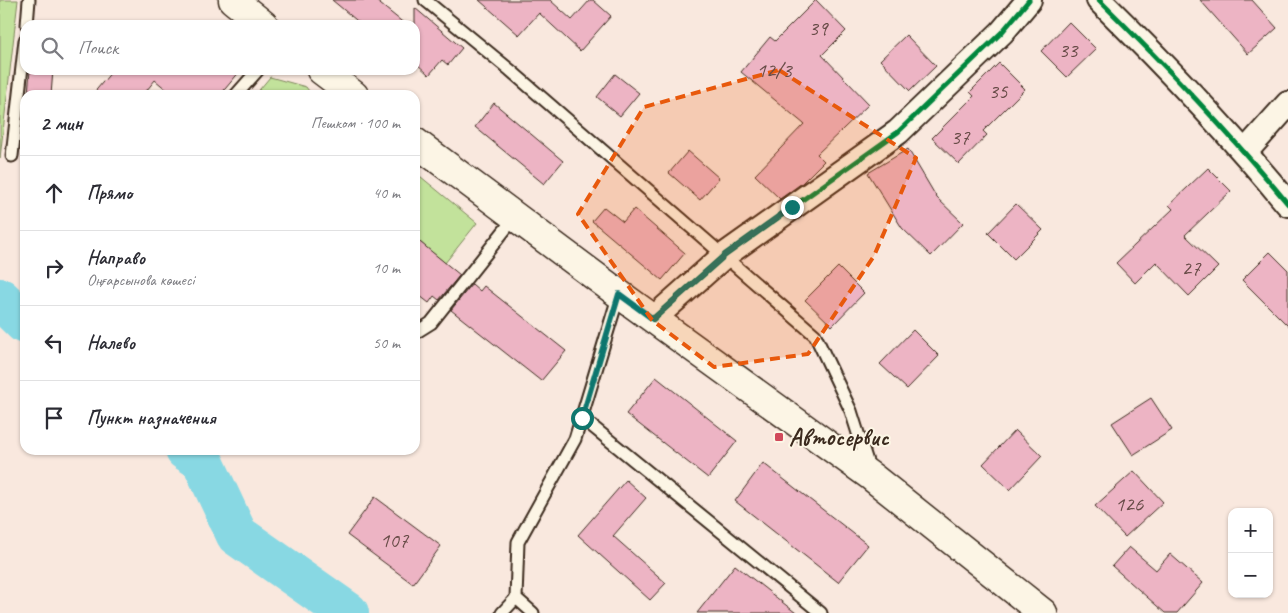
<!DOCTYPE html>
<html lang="ru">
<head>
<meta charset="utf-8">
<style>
  body { margin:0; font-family:Caveat,sans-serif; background:#f2f2f3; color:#2b2b33 }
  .controls { position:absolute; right:15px; bottom:15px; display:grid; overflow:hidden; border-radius:10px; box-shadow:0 1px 4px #0004 }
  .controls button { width:45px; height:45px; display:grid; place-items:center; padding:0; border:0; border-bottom:1px solid #e1e1e2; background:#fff; color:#2b2b33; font:25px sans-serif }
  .stop { position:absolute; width:15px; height:15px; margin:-11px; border:4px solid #0f766e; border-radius:50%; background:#fff }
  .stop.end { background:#0f766e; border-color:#fff; box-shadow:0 1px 5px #0008 }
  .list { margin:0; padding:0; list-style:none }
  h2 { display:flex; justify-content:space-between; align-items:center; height:65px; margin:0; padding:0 20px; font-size:21px }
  h2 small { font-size:16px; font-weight:400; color:#7c7c81 }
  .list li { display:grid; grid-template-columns:32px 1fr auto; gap:15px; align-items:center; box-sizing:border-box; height:75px; padding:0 20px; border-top:1px solid #e1e1e2 }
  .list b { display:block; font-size:19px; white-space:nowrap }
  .list p { margin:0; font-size:16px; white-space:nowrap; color:#7c7c81 }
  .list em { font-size:16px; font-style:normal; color:#7c7c81 }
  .icon { flex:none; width:28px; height:28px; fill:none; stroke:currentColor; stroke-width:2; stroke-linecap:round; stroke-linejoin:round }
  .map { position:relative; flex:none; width:1288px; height:613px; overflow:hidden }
  .search { position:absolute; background:#fff; box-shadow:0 1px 4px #0004; left:20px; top:20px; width:400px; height:55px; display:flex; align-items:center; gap:12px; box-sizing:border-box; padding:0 18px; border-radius:15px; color:#7c7c81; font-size:19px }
  .panel { position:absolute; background:#fff; box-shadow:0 1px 4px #0004; left:20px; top:90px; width:400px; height:365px; border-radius:15px }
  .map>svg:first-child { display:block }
  .green { fill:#c2e29b; stroke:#7e865c }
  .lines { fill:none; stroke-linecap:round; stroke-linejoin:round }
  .river { stroke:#88d8e3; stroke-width:42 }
  .building { fill:#edb4c4; stroke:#3b2a1e }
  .lane-casing { stroke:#3b2a1e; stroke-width:15 }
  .street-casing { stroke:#3b2a1e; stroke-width:28 }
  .secondary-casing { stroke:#3b2a1e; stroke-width:31 }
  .lane { stroke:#fcf5e5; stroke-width:11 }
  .street { stroke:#fcf5e5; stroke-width:24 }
  .secondary { stroke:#fcf5e5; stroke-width:28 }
  .cycleway-casing { stroke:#fcf5e5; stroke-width:8 }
  .cycleway { stroke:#00873e; stroke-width:5 }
  .route { stroke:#0f766e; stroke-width:6 }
  .marked { fill:#e8590c; fill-opacity:0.2; stroke:#e8590c; stroke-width:4; stroke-dasharray:10 6; stroke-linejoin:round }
  .poi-dot { fill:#d1495b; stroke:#fcf5e5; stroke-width:2 }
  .labels { text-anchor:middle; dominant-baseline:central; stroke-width:4; stroke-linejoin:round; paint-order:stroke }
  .number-label { font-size:21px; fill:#684c48 }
  .poi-label { font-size:24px; font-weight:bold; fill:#3b2a1e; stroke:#fcf5e5; text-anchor:start }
</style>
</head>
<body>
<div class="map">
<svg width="1288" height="613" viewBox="0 0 1288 613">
  <rect width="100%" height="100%" fill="#f9e8de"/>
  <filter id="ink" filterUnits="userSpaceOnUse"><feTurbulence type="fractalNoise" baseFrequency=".02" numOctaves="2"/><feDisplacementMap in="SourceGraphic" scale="10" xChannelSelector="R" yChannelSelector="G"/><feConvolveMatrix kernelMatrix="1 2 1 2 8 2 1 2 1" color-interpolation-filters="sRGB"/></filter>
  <g filter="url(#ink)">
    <g class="green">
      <path d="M0,0H18L0,158Z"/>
      <path d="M270,77L306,87L312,95H255Z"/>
      <path d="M415,172L477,223L445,263L415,238Z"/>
    </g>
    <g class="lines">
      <g class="river">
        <path d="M0,299L25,323"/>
        <path d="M186,450L202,460L237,535L348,613"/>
      </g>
    </g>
    <g class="building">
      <path d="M332,0H375L406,25H362Z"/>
      <path d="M479,0H550L572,20L590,0H593L611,16L580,51L539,13L519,35Z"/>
      <path d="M816,0L846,31L822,55L869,104L817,154L824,161L802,183L780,199L755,175L804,124L741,72L770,37L775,41Z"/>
      <path d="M1200,0H1252L1277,28L1248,54Z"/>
      <path d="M415,8L462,48L448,65L442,60L429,75L415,62Z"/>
      <path d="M1069,22L1096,49L1067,77L1041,51Z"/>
      <path d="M906,35L936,66L910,91L880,60Z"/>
      <path d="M999,63L1025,89L983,131L987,135L959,164L932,138L974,96L970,92Z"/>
      <path d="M30,70H53L51,95L28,94Z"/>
      <path d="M113,70H241L220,95H173L155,80L143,95H92Z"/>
      <path d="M615,74L639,93L620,116L597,97Z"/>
      <path d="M494,103L563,161L544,184L475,127Z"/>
      <path d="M908,149L937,198L963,223L931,256L902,228L868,173Z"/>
      <path d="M688,151L719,178L700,200L669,173Z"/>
      <path d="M1208,168L1231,191L1185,235L1218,267L1189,296L1156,262L1135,283L1116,263L1173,209L1169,205Z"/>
      <path d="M1016,204L1043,230L1014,259L988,233Z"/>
      <path d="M604,207L623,222L634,209L685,253L662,280L592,221Z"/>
      <path d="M415,238L460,275L439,300L434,296L429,303L415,292Z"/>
      <path d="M1270,252L1288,270V326L1242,280Z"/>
      <path d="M838,267L864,293L832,326L805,300Z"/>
      <path d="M472,284L480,291L484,286L566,351L541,381L451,310Z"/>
      <path d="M913,330L939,356L907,389L880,364Z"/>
      <path d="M656,377L737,441L708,478L626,414Z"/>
      <path d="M1151,398L1172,430L1133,455L1112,423Z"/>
      <path d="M1015,430L1042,456L1010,490L983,464Z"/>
      <path d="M763,463L868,545L838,582L735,501Z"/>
      <path d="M1134,471L1163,502L1125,537L1095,506Z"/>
      <path d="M626,480L646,498L613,536L666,583L650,600L578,535Z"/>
      <path d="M375,497L441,546L413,584L347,535Z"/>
      <path d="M1129,547L1156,570L1170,554L1203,583L1177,613H1165L1112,566Z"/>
      <path d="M735,565L796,613H697Z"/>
    </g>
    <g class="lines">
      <g class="lane-casing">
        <g id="lane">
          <path d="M425,0L510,70L815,335L851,411L869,468"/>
          <path d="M27,25L29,0"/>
          <path d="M236,95L258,70"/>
          <path d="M12,156L25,40"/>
          <path d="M415,333L431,323L515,217"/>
          <path d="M582,418L821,613"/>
          <path d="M502,613L516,598"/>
          <path d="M533,613L516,598L518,542L575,439L619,294"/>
        </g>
      </g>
      <g class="street-casing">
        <g id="street">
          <path d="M1099,0C1165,65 1229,132 1288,204"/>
          <path d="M1245,152L1288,104"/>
          <path d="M653,319L725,255L898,132L1002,32L1029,0"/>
        </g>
      </g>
      <g class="secondary-casing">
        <g id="secondary">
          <path d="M233,0L264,25"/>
          <path d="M321,70L354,95"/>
          <path d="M415,142L619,294L872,477L1043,613"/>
        </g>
      </g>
      <use href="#lane" class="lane"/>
      <use href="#street" class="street"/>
      <use href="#secondary" class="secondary"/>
      <g class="cycleway-casing">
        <g id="cycleway">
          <path d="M1099,0C1165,65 1229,132 1288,204"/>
          <path d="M653,319L725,255L898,132L1002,32L1029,0"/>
        </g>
      </g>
      <use href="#cycleway" class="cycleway"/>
    </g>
  </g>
  <g class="lines" filter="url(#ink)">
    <path class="route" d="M582,418L619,294L653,319L725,255L792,207"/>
  </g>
  <path class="marked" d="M779,70L916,158L874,256L808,354L714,367L652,320L578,214L644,107Z"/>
  <rect class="poi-dot" x="774" y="432" width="10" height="10" rx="2.5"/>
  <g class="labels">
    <g class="number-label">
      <text x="818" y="28">39</text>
      <text x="1068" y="50">33</text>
      <text x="774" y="70">12/3</text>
      <text x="998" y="91">35</text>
      <text x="960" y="137">37</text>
      <text x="1191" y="268">27</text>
      <text x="1129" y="504">126</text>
      <text x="394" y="540">107</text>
    </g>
    <g class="poi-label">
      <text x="789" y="437">Автосервис</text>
    </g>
  </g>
</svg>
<div class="controls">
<button>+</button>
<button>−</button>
</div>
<div class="stop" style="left:582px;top:418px"></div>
<div class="stop end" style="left:792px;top:207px"></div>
<div class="search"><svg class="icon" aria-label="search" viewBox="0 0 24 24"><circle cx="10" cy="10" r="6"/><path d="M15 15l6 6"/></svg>Поиск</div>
<section class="panel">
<h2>2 мин<small>Пешком · 100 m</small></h2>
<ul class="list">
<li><svg class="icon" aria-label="ahead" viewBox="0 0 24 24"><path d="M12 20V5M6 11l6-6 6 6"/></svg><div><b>Прямо</b></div><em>40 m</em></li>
<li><svg class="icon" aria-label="right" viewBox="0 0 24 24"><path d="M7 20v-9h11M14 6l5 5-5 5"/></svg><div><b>Направо</b><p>Оңғарсынова көшесі</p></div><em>10 m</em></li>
<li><svg class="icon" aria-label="left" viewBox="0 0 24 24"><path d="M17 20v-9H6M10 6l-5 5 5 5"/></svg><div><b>Налево</b></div><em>50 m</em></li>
<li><svg class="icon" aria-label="arrive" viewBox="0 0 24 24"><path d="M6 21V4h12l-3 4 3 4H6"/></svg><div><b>Пункт назначения</b></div></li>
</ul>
</section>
</div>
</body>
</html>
